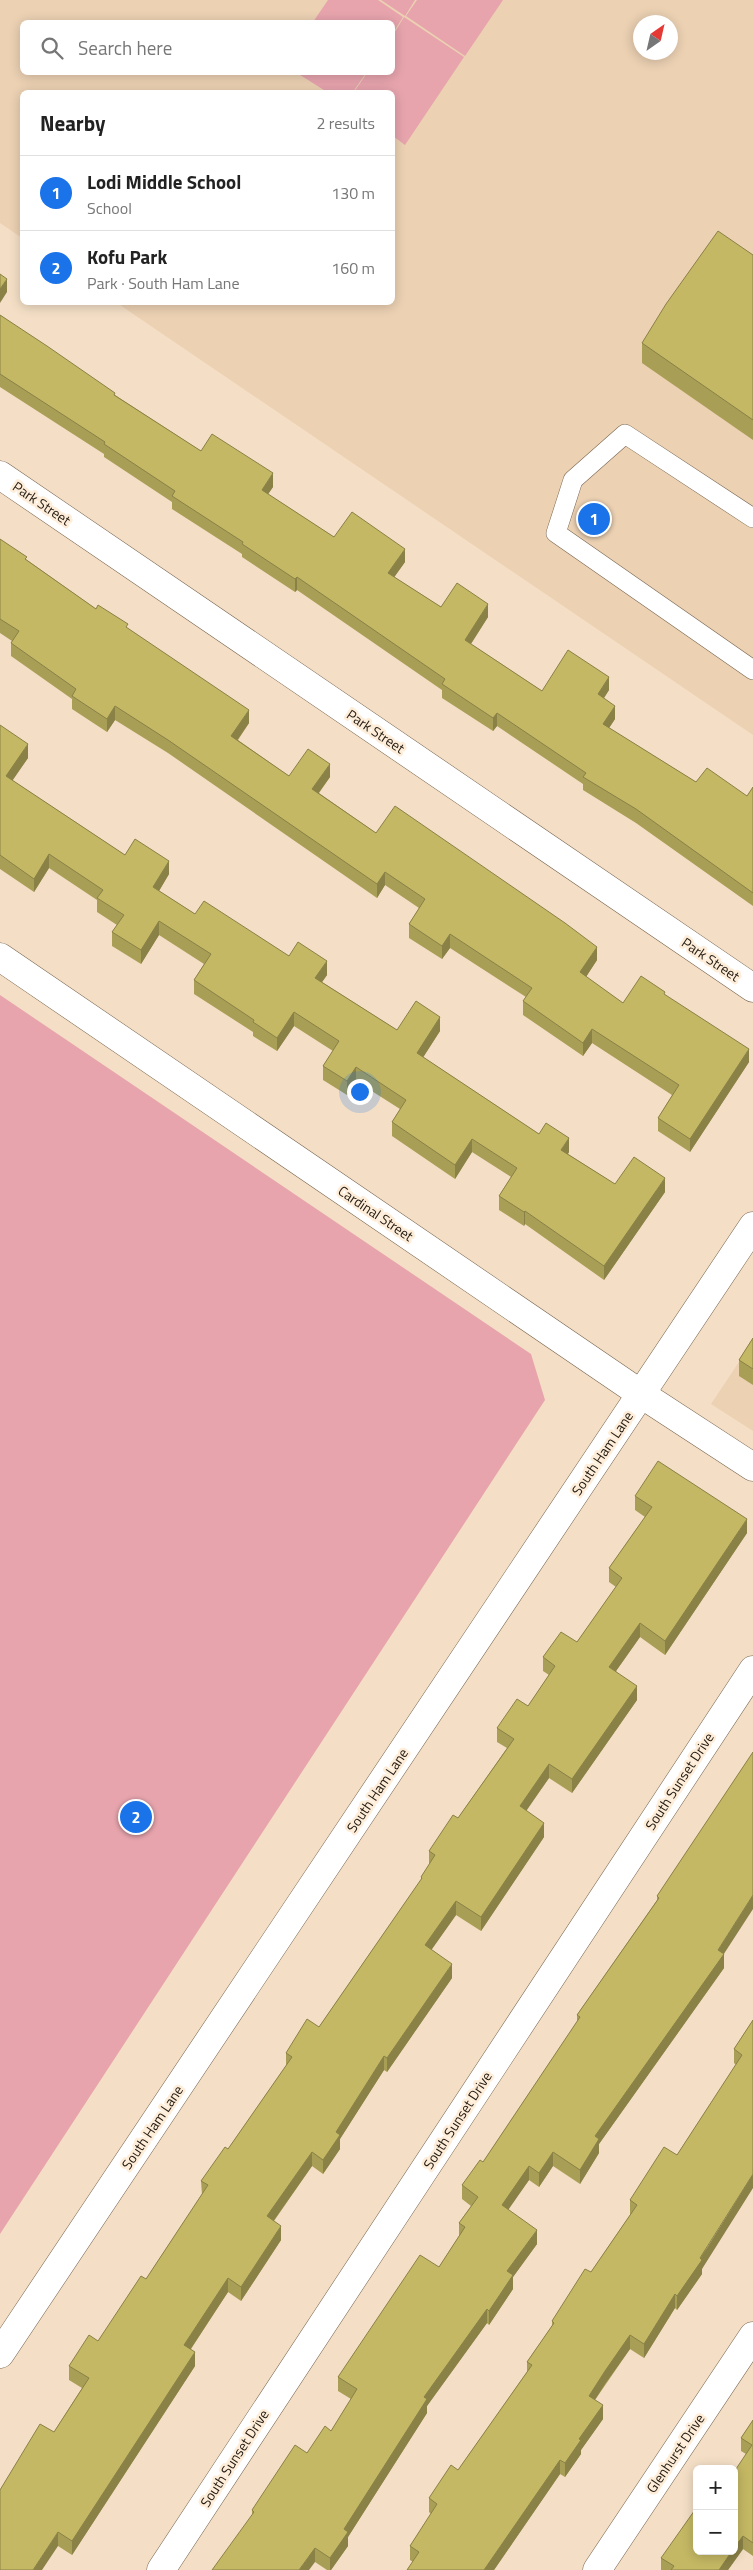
<!DOCTYPE html>
<html lang="en">
<head>
<meta charset="utf-8">
<style>
  body { margin:0; font-family:"Titillium Web",sans-serif; background:#f6f6f6; color:#222 }
  .controls { position:absolute; right:15px; bottom:15px; display:grid; overflow:hidden; border-radius:8px; box-shadow:0 2px 12px #0003 }
  .controls button { width:45px; height:45px; display:grid; place-items:center; padding:0; border:0; border-bottom:1px solid #e0e0e0; background:#fff; color:#222; font:25px sans-serif }
  .compass { position:absolute; left:633px; top:15px; width:45px; height:45px; border-radius:50%; background:#fff; box-shadow:0 2px 12px #0003; rotate:34deg }
  .you { position:absolute; left:359px; top:1091px; width:18px; height:18px; margin:-12px; border:4px solid #fff; border-radius:50%; background:#1a73e8; box-shadow:0 0 0 8px #1a73e833 }
  .badge { display:grid; place-items:center; width:32px; height:32px; border-radius:50%; background:#1a73e8; color:#fff; font-size:16px; font-weight:700 }
  .pin { position:absolute; translate:-50% -50%; border:2px solid #fff; box-shadow:0 1px 5px #0006 }
  .list { margin:0; padding:0; list-style:none }
  h2 { display:flex; justify-content:space-between; align-items:center; height:65px; margin:0; padding:0 20px; font-size:21px }
  h2 small { font-size:16px; font-weight:400; color:#767676 }
  .list li { display:grid; grid-template-columns:32px 1fr auto; gap:15px; align-items:center; box-sizing:border-box; height:75px; padding:0 20px; border-top:1px solid #e0e0e0 }
  .list b { display:block; font-size:19px; white-space:nowrap }
  .list p { margin:0; font-size:16px; white-space:nowrap; color:#767676 }
  .list em { font-size:16px; font-style:normal; color:#767676 }
  .icon { flex:none; width:28px; height:28px; fill:none; stroke:currentColor; stroke-width:2; stroke-linecap:round; stroke-linejoin:round }
  .map { position:relative; flex:none; width:753px; height:2570px; overflow:hidden }
  .search { position:absolute; background:#fff; box-shadow:0 2px 12px #0003; left:20px; top:20px; width:375px; height:55px; display:flex; align-items:center; gap:12px; box-sizing:border-box; padding:0 18px; border-radius:8px; color:#767676; font-size:19px }
  .panel { position:absolute; background:#fff; box-shadow:0 2px 12px #0003; left:20px; top:90px; width:375px; height:215px; border-radius:8px }
  .map>svg:first-child { display:block }
  .built { fill:#ecd1b3; fill-rule:evenodd }
  .green { fill:#e7a4ad }
  .lines { fill:none; stroke-linecap:round; stroke-linejoin:round }
  .service-casing { stroke:#78654f; stroke-width:20 }
  .minor-casing { stroke:#78654f; stroke-width:29 }
  .secondary-casing { stroke:#78654f; stroke-width:29 }
  .service { stroke:#fff; stroke-width:19 }
  .minor { stroke:#fff; stroke-width:28 }
  .secondary { stroke:#fff; stroke-width:28 }
  .wall { fill:#a99e56 }
  .shaded-wall { fill:#898146 }
  .building { fill:#c4b864; stroke:#898146 }
  .labels { text-anchor:middle; dominant-baseline:central; stroke-width:5; stroke-linejoin:round; paint-order:stroke }
  .street-label { font-size:14px; fill:#211910; stroke:#feedd9 }
</style>
</head>
<body>
<div class="map">
<svg width="753" height="2570" viewBox="0 0 753 2570">
  <rect width="100%" height="100%" fill="#f4dfc6"/>
  <g class="built">
    <path d="M0,0H753V735L117,303L392,302V92H22V238L0,223ZM22,22H392V72H22ZM640,22H670V52H640Z"/>
    <path d="M753,1341V1431L711,1404Z"/>
  </g>
  <g class="green">
    <path d="M328,0H378L403,17L393,33L392,22H313Z"/>
    <path d="M381,0H415L405,16Z"/>
    <path d="M417,0H503L465,56L406,16Z"/>
    <path d="M404,17L464,57L405,145L393,136L392,92H354L367,73L392,72L393,35Z"/>
    <path d="M297,73H366L353,92H327Z"/>
    <path d="M0,995L531,1354L545,1400L0,2234Z"/>
  </g>
  <g class="lines">
    <g class="service-casing">
      <path id="service" d="M753,518L625,434L573,480L556,533L753,670"/>
    </g>
    <g class="minor-casing">
      <g id="minor">
        <path d="M0,475L753,988"/>
        <path d="M0,957L641,1394L753,1467"/>
        <path d="M161,2570L753,1670"/>
        <path d="M597,2570L753,2336"/>
      </g>
    </g>
    <g class="secondary-casing">
      <path id="secondary" d="M0,2354L753,1226"/>
    </g>
    <use href="#service" class="service"/>
    <use href="#minor" class="minor"/>
    <use href="#secondary" class="secondary"/>
  </g>
  <g class="wall">
    <path d="M753,255V440L642,363V343Z"/>
    <path d="M0,315L115,395L201,451L273,487L268,494L334,537L405,562L394,577L441,607L488,617L471,644L542,691L609,690L604,698L615,719L609,728L696,782L747,796L753,787V906L636,823L583,790V784L497,726L493,731L442,698V690L297,590L295,592L242,557V554L172,509V502L104,457V454L0,387Z"/>
    <path d="M0,539L27,560L96,609L128,629L249,723L238,740L289,776L330,777L319,793L376,833L597,960L586,977L623,1003L665,995L749,1062L690,1152L658,1131V1118L672,1095L592,1043L583,1056L523,1015V1001L526,997L450,948L442,959L409,938V924L419,908L385,885L377,898L168,753L115,720L107,732L72,709V699L11,656V643L12,641L0,633Z"/>
    <path d="M0,725L28,758L12,780L125,855L169,874L159,891L195,914L289,956L327,975L322,982L397,1030L440,1031L423,1057L539,1134L569,1152L568,1154L615,1184L665,1192L604,1280L525,1224L524,1226L499,1210V1196L511,1177L472,1152L455,1179L392,1136V1122L400,1109L356,1081L347,1095L323,1080V1066L333,1051L294,1026L277,1051L253,1036V1032L194,994V980L204,964L159,935L141,964L112,946V932L117,925L97,912V900L49,868L34,892L0,869Z"/>
    <path d="M753,1338V1385L739,1376V1360Z"/>
    <path d="M635,1496L747,1533L665,1655L640,1637L616,1671L637,1700L572,1793L549,1778L526,1810L544,1837L481,1931L456,1915L431,1950L452,1978L387,2072L384,2070L340,2139V2149L323,2174L312,2166L274,2221L281,2240L241,2301L228,2292L191,2349L195,2366L72,2555L58,2546L54,2432L82,2388L69,2380V2366L98,2341L146,2279L202,2195L201,2181L228,2149L286,2066V2053L319,2027L421,1880V1877L429,1865V1851L458,1818L507,1748L497,1742V1728L528,1706L549,1675L543,1671V1657L577,1642L616,1587L609,1582V1568L645,1517L635,1510Z"/>
    <path d="M657,1896L724,1954V1968L599,2144V2153L580,2184L553,2166L539,2187L529,2180L508,2209L537,2244L513,2277V2289L489,2325L487,2323L427,2406V2413L348,2537V2546L331,2570H327L315,2562L252,2514V2510L307,2453L331,2431L351,2399L338,2391V2377L439,2267L459,2236V2223L471,2206L462,2199V2185L483,2162L577,2022V2015L657,1900Z"/>
    <path d="M753,2020L702,2269V2274L677,2310L675,2308L644,2358L630,2349L595,2400L603,2419L581,2450V2454L565,2477L560,2474L494,2570H407L413,2562L410,2560V2546L431,2514L429,2512V2498L458,2470L527,2372V2362L552,2326V2321L591,2272L630,2215V2200L677,2155L736,2065L734,2063V2049Z"/>
    <path d="M753,2420V2556L743,2549L728,2570H661V2558L697,2551L746,2454L741,2451V2438Z"/>
  </g>
  <g class="shaded-wall">
    <path d="M7,279V292L0,303V289Z"/>
    <path d="M273,473V487L262,503V490Z"/>
    <path d="M405,549V562L388,586V573Z"/>
    <path d="M297,577V590L295,592V579Z"/>
    <path d="M488,604V617L465,653V640Z"/>
    <path d="M609,677V690L598,707V694Z"/>
    <path d="M115,706V720L107,732V719Z"/>
    <path d="M615,706V719L603,737V724Z"/>
    <path d="M249,710V723L231,749V736Z"/>
    <path d="M497,713V726L493,731V718Z"/>
    <path d="M28,744V758L6,790V776Z"/>
    <path d="M330,764V777L312,802V789Z"/>
    <path d="M49,854V868L34,892V879Z"/>
    <path d="M169,861V874L153,901V887Z"/>
    <path d="M385,872V885L377,898V884Z"/>
    <path d="M159,921V935L141,964V950Z"/>
    <path d="M450,934V948L442,959V946Z"/>
    <path d="M597,947V960L580,986V972Z"/>
    <path d="M327,961V975L315,992V978Z"/>
    <path d="M294,1012V1026L277,1051V1038Z"/>
    <path d="M440,1017V1031L417,1067V1053Z"/>
    <path d="M592,1029V1043L583,1056V1043Z"/>
    <path d="M749,1049V1062L690,1152V1139Z"/>
    <path d="M356,1067V1081L347,1095V1081Z"/>
    <path d="M569,1138V1152L561,1164V1150Z"/>
    <path d="M472,1139V1152L455,1179V1165Z"/>
    <path d="M665,1178V1192L604,1280V1266Z"/>
    <path d="M525,1211V1224L524,1226V1212Z"/>
    <path d="M747,1519V1533L665,1655V1641Z"/>
    <path d="M640,1623V1637L609,1681V1667Z"/>
    <path d="M637,1686V1700L572,1793V1779Z"/>
    <path d="M549,1764V1778L520,1820V1806Z"/>
    <path d="M544,1823V1837L481,1931V1917Z"/>
    <path d="M753,1895V1909L718,1963V1950Z"/>
    <path d="M456,1901V1915L425,1959V1945Z"/>
    <path d="M724,1954V1968L599,2144V2153L580,2184V2170L595,2136Z"/>
    <path d="M452,1964V1978L387,2072V2058Z"/>
    <path d="M384,2056V2070L340,2139V2149L323,2174V2160L336,2132Z"/>
    <path d="M312,2152V2166L267,2230V2216Z"/>
    <path d="M553,2152V2166L539,2187V2173Z"/>
    <path d="M529,2166V2180L502,2219V2205Z"/>
    <path d="M753,2174V2188L702,2269V2274L677,2310V2296Z"/>
    <path d="M281,2226V2240L241,2301V2287Z"/>
    <path d="M537,2230V2244L513,2277V2289L489,2325V2311L507,2271Z"/>
    <path d="M228,2278V2292L184,2359V2345Z"/>
    <path d="M675,2294V2308L644,2358V2344Z"/>
    <path d="M487,2309V2323L427,2406V2413L348,2537V2546L331,2570H330V2558L344,2529L424,2397Z"/>
    <path d="M630,2335V2349L605,2384L589,2409V2396L605,2371Z"/>
    <path d="M195,2352V2366L72,2555V2541Z"/>
    <path d="M603,2405V2419L581,2450V2454L565,2477V2463L579,2439Z"/>
    <path d="M560,2460V2474L494,2570H484Z"/>
    <path d="M58,2532V2546L42,2570H33Z"/>
    <path d="M743,2536V2549L728,2570H719L732,2551H734V2548Z"/>
    <path d="M315,2548V2562L309,2570H299Z"/>
  </g>
  <g class="building">
    <path d="M718,231L753,255V420L642,343L666,304Z"/>
    <path d="M0,274L7,279L0,289Z"/>
    <path d="M0,315L47,346L115,393L114,395L201,451L212,434L273,473L262,490L334,537L352,512L405,549L388,573L441,607L457,583L488,604L465,640L542,691L568,650L609,677L598,694L615,706L603,724L696,782L707,768L747,796L753,787V893L636,809L583,777L586,773L497,713L493,718L442,684L445,679L297,577L295,579L242,544L243,542L172,496L175,491L104,444L105,442L0,374Z"/>
    <path d="M0,539L27,557L25,559L96,609L98,605L128,624L126,627L249,710L231,736L289,776L308,749L330,764L312,789L376,833L395,806L565,923L597,947L580,972L623,1003L641,976L665,992L664,994L749,1049L690,1139L658,1118L679,1085L592,1029L583,1043L523,1001L532,988L450,934L442,946L409,924L425,899L385,872L377,884L168,740L115,706L107,719L72,696L76,689L11,643L19,631L0,619Z"/>
    <path d="M0,725L28,744L6,776L125,855L135,839L169,861L153,887L195,914L204,901L289,956L298,942L327,961L315,978L397,1030L416,1001L440,1017L417,1053L539,1134L546,1123L569,1138L561,1150L615,1184L634,1157L665,1178L604,1266L525,1211L524,1212L499,1196L517,1168L472,1139L455,1165L392,1122L406,1100L356,1067L347,1081L323,1066L339,1041L294,1012L277,1038L253,1022L254,1020L194,980L211,954L159,921L141,950L112,932L124,915L97,898L103,890L49,854L34,879L0,855Z"/>
    <path d="M753,1338V1369L739,1360Z"/>
    <path d="M658,1461L747,1519L665,1641L640,1623L609,1667L637,1686L572,1779L549,1764L520,1806L544,1823L481,1917L456,1901L425,1945L452,1964L387,2058L384,2056L336,2132L340,2135L323,2160L312,2152L267,2216L281,2226L241,2287L228,2278L184,2345L195,2352L72,2541L58,2532L33,2570H0V2490L40,2424L54,2432L89,2378L69,2366L89,2335L98,2341L141,2276L146,2279L208,2185L201,2181L225,2147L228,2149L292,2057L286,2053L307,2019L319,2027L422,1878L421,1877L435,1855L429,1851L453,1815L458,1818L514,1739L497,1728L517,1699L528,1706L555,1666L543,1657L561,1632L577,1642L622,1578L609,1568L652,1507L635,1496Z"/>
    <path d="M753,1752V1895L718,1950L724,1954L595,2136L599,2139L580,2170L553,2152L539,2173L529,2166L502,2205L537,2230L507,2271L513,2275L489,2311L487,2309L424,2397L427,2399L344,2529L348,2532L330,2558L315,2548L299,2570H212L254,2512L252,2510L295,2445L307,2453L325,2426L331,2431L357,2389L338,2377L420,2255L439,2267L465,2227L459,2223L478,2197L462,2185L480,2160L483,2162L580,2017L577,2015L659,1898L657,1896Z"/>
    <path d="M753,2020V2174L700,2258L702,2260L677,2296L675,2294L644,2344L630,2335L605,2371L589,2396L603,2405L579,2439L581,2440L565,2463L560,2460L484,2570H407L419,2552L410,2546L437,2504L429,2498L451,2465L458,2470L532,2365L527,2362L554,2323L552,2321L585,2269L591,2272L637,2205L630,2200L664,2147L677,2155L742,2055L734,2049Z"/>
    <path d="M753,2420V2543L743,2536L734,2548V2472L752,2445L741,2438Z"/>
    <path d="M697,2507V2551H732L719,2570H671L674,2566L661,2558Z"/>
  </g>
  <g class="labels">
    <g class="street-label">
      <text transform="translate(42 503) rotate(34)">Park Street</text>
      <text transform="translate(376 731) rotate(34)">Park Street</text>
      <text transform="translate(711 959) rotate(34)">Park Street</text>
      <text transform="translate(376 1213) rotate(34)">Cardinal Street</text>
      <text transform="translate(602 1453) rotate(-56)">South Ham Lane</text>
      <text transform="translate(679 1781) rotate(-57)">South Sunset Drive</text>
      <text transform="translate(377 1790) rotate(-56)">South Ham Lane</text>
      <text transform="translate(457 2120) rotate(-57)">South Sunset Drive</text>
      <text transform="translate(152 2127) rotate(-56)">South Ham Lane</text>
      <text transform="translate(675 2453) rotate(-56)">Glenhurst Drive</text>
      <text transform="translate(234 2458) rotate(-57)">South Sunset Drive</text>
    </g>
  </g>
</svg>
<div class="controls">
<button>+</button>
<button>−</button>
</div>
<svg class="compass" viewBox="-18 -18 36 36"><path d="M0-13l5 13h-10z" fill="#e53935"/><path d="M0 13l5-13h-10z" fill="#767676"/></svg>
<div class="you"></div>
<div class="pin badge" style="left:594px;top:519px">1</div>
<div class="pin badge" style="left:136px;top:1817px">2</div>
<div class="search"><svg class="icon" aria-label="search" viewBox="0 0 24 24"><circle cx="10" cy="10" r="6"/><path d="M15 15l6 6"/></svg>Search here</div>
<section class="panel">
<h2>Nearby<small>2 results</small></h2>
<ul class="list">
<li><span class="badge">1</span><div><b>Lodi Middle School</b><p>School</p></div><em>130 m</em></li>
<li><span class="badge">2</span><div><b>Kofu Park</b><p>Park · South Ham Lane</p></div><em>160 m</em></li>
</ul>
</section>
</div>
</body>
</html>
